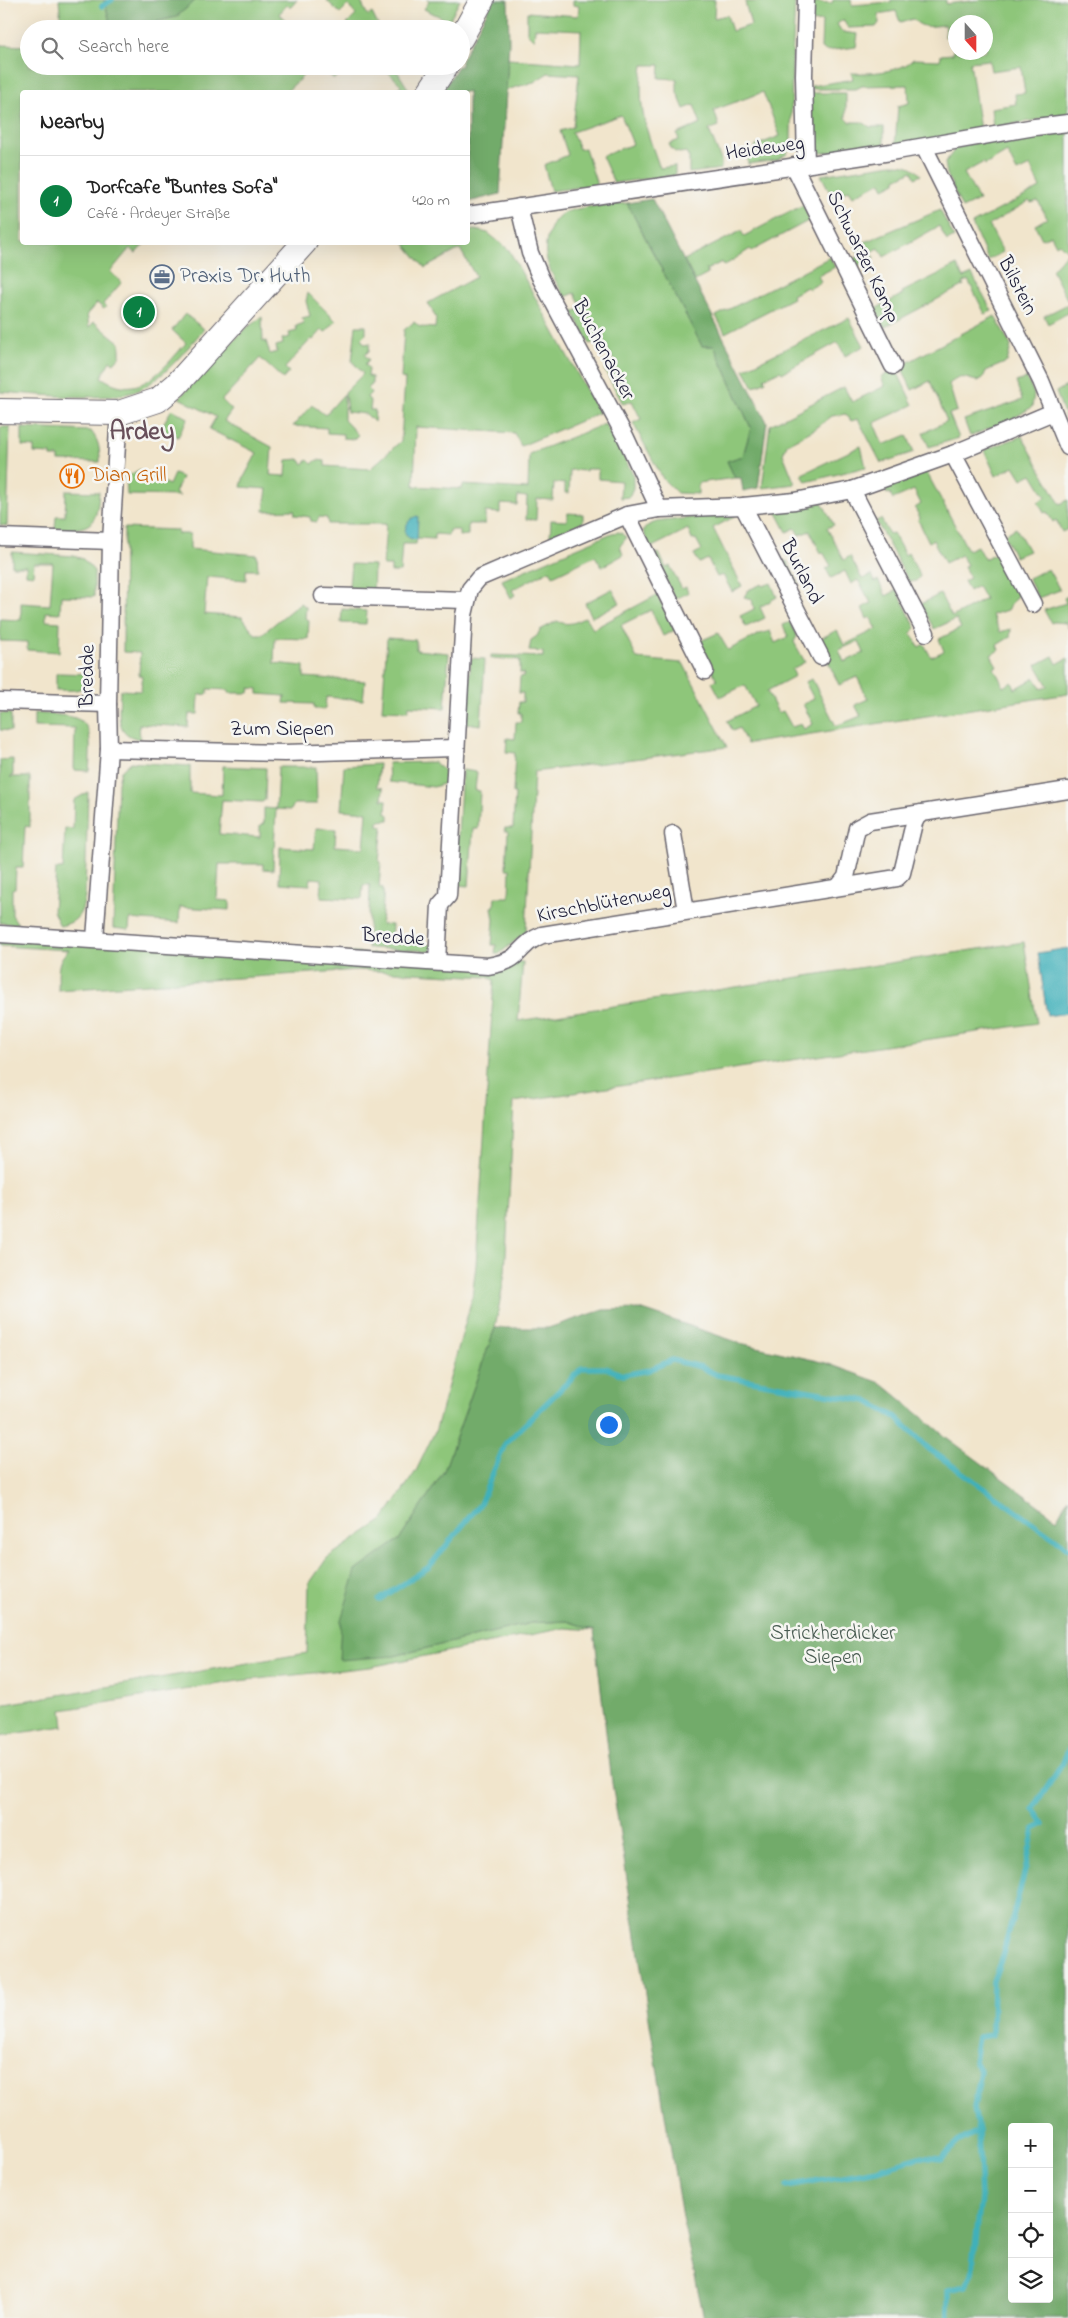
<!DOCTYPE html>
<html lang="en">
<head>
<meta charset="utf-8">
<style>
  body { margin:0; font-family:"Indie Flower",sans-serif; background:#f2f2f2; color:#222 }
  .controls { position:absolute; right:15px; bottom:15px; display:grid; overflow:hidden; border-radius:5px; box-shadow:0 5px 20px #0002 }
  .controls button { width:45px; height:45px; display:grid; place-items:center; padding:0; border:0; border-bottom:1px solid #e0e0e0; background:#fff; color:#222; font:25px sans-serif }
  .compass { position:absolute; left:948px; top:15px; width:45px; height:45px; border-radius:50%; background:#fff; box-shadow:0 5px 20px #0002; rotate:159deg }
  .you { position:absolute; left:608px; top:1424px; width:18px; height:18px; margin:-12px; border:4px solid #fff; border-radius:50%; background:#1a73e8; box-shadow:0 0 0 8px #1a73e833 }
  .badge { display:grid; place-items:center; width:32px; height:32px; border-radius:50%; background:#0b8043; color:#fff; font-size:16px; font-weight:700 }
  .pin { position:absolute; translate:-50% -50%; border:2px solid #fff; box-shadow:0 1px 5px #0006 }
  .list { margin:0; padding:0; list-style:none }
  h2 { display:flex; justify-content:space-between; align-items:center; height:65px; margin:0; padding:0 20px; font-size:21px }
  h2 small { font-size:16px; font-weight:400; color:#767676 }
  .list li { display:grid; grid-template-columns:32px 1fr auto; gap:15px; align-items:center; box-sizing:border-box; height:90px; padding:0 20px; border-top:1px solid #e0e0e0 }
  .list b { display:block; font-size:19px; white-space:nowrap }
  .list p { margin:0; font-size:16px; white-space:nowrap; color:#767676 }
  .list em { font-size:16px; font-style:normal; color:#767676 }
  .icon { flex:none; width:28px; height:28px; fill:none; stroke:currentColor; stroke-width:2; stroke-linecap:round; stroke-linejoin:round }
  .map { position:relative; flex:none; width:1068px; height:2318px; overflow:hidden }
  .search { position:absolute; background:#fff; box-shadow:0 5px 20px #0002; left:20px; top:20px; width:450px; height:55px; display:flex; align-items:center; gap:12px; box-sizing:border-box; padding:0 18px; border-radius:28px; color:#767676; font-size:19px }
  .panel { position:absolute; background:#fff; box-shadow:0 5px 20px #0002; left:20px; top:90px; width:450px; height:155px; border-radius:5px }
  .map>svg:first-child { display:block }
  .green { fill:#8ec67a; stroke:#58745a; fill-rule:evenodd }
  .forest { fill:#72ab6a; stroke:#4a6652; fill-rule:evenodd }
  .water { fill:#40b0ba; stroke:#31697a }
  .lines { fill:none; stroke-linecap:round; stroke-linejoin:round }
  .stream { stroke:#40b0ba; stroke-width:5.5 }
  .street-casing { stroke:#6a666e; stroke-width:19 }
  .secondary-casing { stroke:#6a666e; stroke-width:26 }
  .street { stroke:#fff; stroke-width:16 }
  .secondary { stroke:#fff; stroke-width:24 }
  .labels { text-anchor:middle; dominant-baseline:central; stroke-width:5; stroke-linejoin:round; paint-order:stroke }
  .street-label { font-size:21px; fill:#22223b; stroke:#f6f6f2 }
  .service-label { font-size:21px; fill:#4e5e75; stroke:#f6f6f2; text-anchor:start }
  .food-label { font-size:21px; fill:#c56008; stroke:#f6f6f2; text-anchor:start }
  .park-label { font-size:21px; fill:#485b51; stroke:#f6f6f2 }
  .district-label { font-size:26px; font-weight:bold; fill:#674f59; stroke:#f6f6f2 }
</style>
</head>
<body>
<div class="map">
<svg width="1068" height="2318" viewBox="0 0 1068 2318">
  <rect width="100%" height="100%" fill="#f6f6f2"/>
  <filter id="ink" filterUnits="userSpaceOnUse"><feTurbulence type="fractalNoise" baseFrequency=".02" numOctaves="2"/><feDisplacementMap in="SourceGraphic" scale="10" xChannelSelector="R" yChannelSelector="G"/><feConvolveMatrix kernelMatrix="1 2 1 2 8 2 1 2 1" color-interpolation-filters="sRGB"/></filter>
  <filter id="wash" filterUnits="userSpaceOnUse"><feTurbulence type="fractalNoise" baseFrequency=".0096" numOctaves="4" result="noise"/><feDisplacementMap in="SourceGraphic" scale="20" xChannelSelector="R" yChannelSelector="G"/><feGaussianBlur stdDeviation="1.12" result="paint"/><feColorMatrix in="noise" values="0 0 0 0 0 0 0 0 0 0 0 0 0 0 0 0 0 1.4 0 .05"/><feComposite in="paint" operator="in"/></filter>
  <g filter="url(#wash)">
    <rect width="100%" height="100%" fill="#f1e5cc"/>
    <g class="green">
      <path d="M59,0H104L110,22L142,25L176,17L196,0H297L291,7L287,5L279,14L295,29H277L272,25L269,29H67L61,23Z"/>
      <path d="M326,0H360L368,16L372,13L380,29H342L356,15L348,5L340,13Z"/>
      <path d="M427,0H460L449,21L424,9L429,2Z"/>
      <path d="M573,0H715L714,18L727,15L732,31L751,25L745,2L795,0L792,63L791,141L787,154L777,160L748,164L747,156L759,155L755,146L780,136L763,92L714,110L719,126L709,130L721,160V169L689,173V157L686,152C677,154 673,153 669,144L679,140L677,134L701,124L694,105L684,109L677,92V79L659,78L660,65H643C637,107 646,130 660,168L675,166V175L614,183L602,156L633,144L621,115L572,132L579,149L585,148L597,185L551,191L544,165L568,155L560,131L573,127L579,75L548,73L534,82L506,90L508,59L580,64L581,30L535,28L534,40L527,33V12L578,16L579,6L573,5Z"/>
      <path d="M833,0H851L852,5L891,2V0H946V4L980,0H1068V115L993,127L991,108L1016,104L1015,94L1025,93L1021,67L991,71L989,60L970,62L980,130L895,146L898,106L909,103L908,85L862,86L856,89H811V86L848,80L853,79L851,73C868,74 903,72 913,59L940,60L941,55L953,54L954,37H945L946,25C933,25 924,31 913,19L900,22L896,11L878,14L879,23L876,27L848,28L843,20L837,24L842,32L858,34L856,47L826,51L821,48L822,21L811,22L813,2L832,3ZM956,22H986V52H956Z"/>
      <path d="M0,45L29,46V66H268L283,71H298L303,76L286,92H22V242L145,243L136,253L130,248L110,272L122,282L103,304L106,307L104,309L97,303L87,314L89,327L94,322L120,343V356L114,363L110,361L101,377C139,403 162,370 186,343L172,330L185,314L204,329C185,351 165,377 139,390C111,403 33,394 0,392Z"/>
      <path d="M320,66H338L343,71L334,79Z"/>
      <path d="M382,66H394L410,92H394L401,85Z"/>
      <path d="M810,93H846V118L850,122H862L870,127H884V147L820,153L813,145Z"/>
      <path d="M1068,131V301L1052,270L1068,252L1059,243L1056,245L1051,235L1042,239L1035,225L1047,218L1038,201L1031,203L1029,201L989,225L1003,252L988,260L972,224L1040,188L1030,166L1017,172L1007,152L985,165L984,162L964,173L979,200L962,208L947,174L945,163L955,149L968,144Z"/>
      <path d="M892,164C905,164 913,165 921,175L915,178L912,171L896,179V182L884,188L881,182L853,196L849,190L833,198L821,175Z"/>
      <path d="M627,203L702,346H714L751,428L743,456L727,461L735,478L698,483V494L677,493L663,479L633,423L641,419L632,401L623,404L604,369L615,363L602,339L590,344L573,312L582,308L575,293L565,297C553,276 539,257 549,233C551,227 554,220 559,216C571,206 611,205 627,203Z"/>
      <path d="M803,205L810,220L752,251L750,249L724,266L722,262L706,270L708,274L695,281L684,260L741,231L744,236Z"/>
      <path d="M940,210L954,237L947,241L939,226L884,257L879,248L871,252L874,258L853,268L849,261L860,256L855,246Z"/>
      <path d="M475,230L488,233L509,250L599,413L521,446L514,433L416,427L414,486L462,489L463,485L528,489L529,454L605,424L633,474V488L629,497L620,498L621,481L598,479V469H586V471L570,470L569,493H565V484L554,483L553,500L537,499L536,520L526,519L527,497L518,496L517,505L500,504V513L485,512V524H468V535L459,536V530H449L448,535L435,534L434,539L417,538L416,544H402L400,572H391V566H383L386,524H328L327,518L319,517L317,522L311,521L310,517L295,515L294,510L264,511L267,489L241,487L243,479L257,453L209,429L216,417L179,398L245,329L262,317L263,342L266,341L270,354L277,352L276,346L283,344L282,339L290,337L289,333L297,331L296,326L304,323L302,318L310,316L306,301L308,293L336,321L326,332L322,330L313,340L311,339L285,368L289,372L283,379L260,358L222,400L232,410L224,421L272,447L270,475L286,476L287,460L299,459L303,464L308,460L312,464L317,460L325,461V466L370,469L401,441L405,379L401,378L404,330L414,322L420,327L435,328L436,318L428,303L476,277L460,249L425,268L404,243L468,242V231Z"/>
      <path d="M830,257L835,267L818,276L821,282L809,289L807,287L792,295L793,298L725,333L716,316Z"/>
      <path d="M957,265L963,278L972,274L992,311L985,314L968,280L963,283L964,285L885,327L875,309L903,294L902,292Z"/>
      <path d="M1068,304V313L1048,324L1044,316Z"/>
      <path d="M995,316L1011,346L1007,362L986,371L983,378L978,381C964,379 963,373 949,384L957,411L949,414L959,438L929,447L923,433L947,421L930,381L912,390L901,366Z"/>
      <path d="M849,318L864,346L845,356L838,342L782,373L780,371L764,378L766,381L754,387L744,369Z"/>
      <path d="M356,326H366V334L361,339L365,344L370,343L369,351L365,355L369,360L365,364L369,369L368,376L372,377V385L368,388L371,393L367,397L371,402L370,410H375L374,422L366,414L347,412L345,392L363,374L352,361Z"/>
      <path d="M896,369L913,405L874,423L883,445L907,435L914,452L881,463L858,419L851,421L846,414L832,416L815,429L787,444L783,454L795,484L762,488L770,425L844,387L852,402L885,386L881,377Z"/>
      <path d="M1027,378L1034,394L1032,407L1009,421L970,436L964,420L1022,400L1016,382Z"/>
      <path d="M1068,385V424L1056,392Z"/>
      <path d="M344,394V420L358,435L354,439L343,438V434L327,433V428L293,426L312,405L325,415Z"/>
      <path d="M172,409L188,418L178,437L160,429Z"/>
      <path d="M0,427H10L7,526L0,525Z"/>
      <path d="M22,428L91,431C99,441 100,449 100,462L59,461V457H51V454L34,453V447L22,446Z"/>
      <path d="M1022,436L1060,504L1068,500V529L1062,532L1056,520L1053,522L1047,512L1044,513L1038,502L1046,497L1032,474L1022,479L1014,466L996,476L984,450Z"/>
      <path d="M861,446L866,467L806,482L802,474Z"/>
      <path d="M139,470L169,485L174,474L182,477L175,493L180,496L127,495L126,477Z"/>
      <path d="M926,471L968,550L977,546L984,559L999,552L1020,591L1007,610L992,615L1000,632L1011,629L1010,637L997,645L999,650L991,655L997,666L994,668L1004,687L1012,682L1015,689L1035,678L1042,689L1048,686L1036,665L1053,656L1057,664L1068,658V694L747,744L739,728L733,731L727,721L756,706L745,685L720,697L712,682L717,680L698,642L718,633L728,650L760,634L770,631L775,643L788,637L783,625L790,622L797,636L794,642L805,662L792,669L795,676L767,691L778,713L783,711L792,727L801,724L804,729L813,724L803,704L814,699L805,682L812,679L836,726L861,716L855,705L868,699L857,677L839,685L818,640L837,630L844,645L877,629L870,617L867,619L862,608L871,603L858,580L851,584L845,571L831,578L826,569L831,566L823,552L821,553L810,531L799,535L795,528L787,532L775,509L822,502L834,525L827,528L844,560L850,556L862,579L872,575L875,582L878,580L886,596L897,590L916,628L911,633L919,647L924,644L931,657L944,651L939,639L961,628L956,619L934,629L921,604L940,594L952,617L985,599L978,586L969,591L964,581L970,578L964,567L967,565L961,555L945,563L933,540L929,542L918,520L920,518L915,508L921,504L914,490L893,499L890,493L887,494L883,485ZM859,641L864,653L844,662L839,650Z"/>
      <path d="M66,491L99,492C97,529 89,529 55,529L56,516H65Z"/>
      <path d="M567,513L583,514V522L550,536L551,520L567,521Z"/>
      <path d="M730,513L734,516V517L713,528L742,586L732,592L723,575L717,577L708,559L699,563L694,554L702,550L696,539L692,540L688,529L650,548L643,531L647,526L656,522Z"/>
      <path d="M881,519L889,534L893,533L905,555L908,553L920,576L916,581L909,582L876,521Z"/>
      <path d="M124,528L178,530V534H190V549L257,555L258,570H246V580L207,577L204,614L242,617L255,634H262L300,603L306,607L305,618L309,620L308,639L275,638L274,663L304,666V677L365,681L363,700L326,697L325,709H314V704L284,703L285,696L258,694V689L250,688L249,693H229V690L208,689V694L199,695L198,714H189L188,727L139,724L140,739C113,735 120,712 120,690L141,691L142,676L139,675L140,653L123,652Z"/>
      <path d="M1016,528L1029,551L1015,557L1004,535Z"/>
      <path d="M619,532L627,537L620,546L623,555L602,567L595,556L553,576L550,570L512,590L515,595L511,598L502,580L612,533Z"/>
      <path d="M772,540L783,562L787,561L799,584L791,587L768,542Z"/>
      <path d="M12,552L74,556L83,559L94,571V597L61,596L60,613L46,612V621L60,622L59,652L27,650V642L0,641V619L21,620V603L50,605L53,563H34L33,575L26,574V566H12Z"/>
      <path d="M659,553L666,568L670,566L682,589L686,587L688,593L675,599L654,555Z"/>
      <path d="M351,564L374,565L373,598L348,597Z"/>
      <path d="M1048,569L1060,590L1038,598L1028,578Z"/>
      <path d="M771,583L777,597L760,607L765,618L746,627L740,616L754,609L752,599L744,597L748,590L762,584L763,586Z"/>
      <path d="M612,589L620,603L592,617L585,603Z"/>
      <path d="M657,595L675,630L663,636L651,610L621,625L637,659L683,663L727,747L534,772L526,932L499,954H495L496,945H492L494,920L492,907H494L495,897H509L510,869H506L508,831H504L505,828H513L515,793H513L515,753L506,752L507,738L515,739L516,722H521V713H518L519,702H523V693H519L520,677L524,676L523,673H520V660L491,658V655L543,657V652L529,651L531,640L537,636L540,630L557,621C567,626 576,623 585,617L593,629Z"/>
      <path d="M1068,596V628L1066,623L1054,622L1051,623L1044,610L1066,603L1064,598Z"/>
      <path d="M342,609L367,611L366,624L341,623Z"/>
      <path d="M387,638L416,640V650L449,653L445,708L409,706L408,711L382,710Z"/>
      <path d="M471,658L485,659L481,725L466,723Z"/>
      <path d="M56,674L59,673L91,674C84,694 75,690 56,690Z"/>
      <path d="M0,713L11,714V731L0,730Z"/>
      <path d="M34,713C85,717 94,714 89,771L74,770L75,728L34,727Z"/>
      <path d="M13,759V775L10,777H30V827L25,826L23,868H16L15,888L12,889V915L18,924L0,923V760Z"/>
      <path d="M131,762L190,766V793L222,795L223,766L266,768L265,800L262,802L222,800L219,834L260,837V826L264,823V808L276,809L278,767H316L317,804H294L291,810L276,809L273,870L263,869V864H219L217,900L230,901V910L180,907L179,923L130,919L129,930L113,928L118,782L121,771Z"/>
      <path d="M434,762L446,772L448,782L434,787L389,782L388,763Z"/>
      <path d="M379,764L377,787L383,788L382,800H387L386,813L389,815V820L378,821V825L383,826L379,861L381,862L379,887L383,888C384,898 382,912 381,924L392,925L391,941L433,945L432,951L368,948L370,885H363L362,899L321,897L322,879L311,878L310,885L279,883L280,847L314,849L316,828L336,829L335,846L364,848L367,812L341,810L344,766Z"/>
      <path d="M462,770L477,772L475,790L480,791L478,829H473L469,886L455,885Z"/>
      <path d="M88,792L85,896C82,914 78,922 60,926L53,911L56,869H63L65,828L73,829L74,800Z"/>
      <path d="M0,934L523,962L518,1021L1024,942L1037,1023L514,1102L505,1273L495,1328L444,1471L400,1539L356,1571L394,1656L531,1623L567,1621L594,1630L565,1628L370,1667L238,1681L62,1710L64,1726L0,1736V1705L307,1653L309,1584L327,1558L383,1520L416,1471L436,1429L472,1298L476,1265L494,980L487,977L358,970L58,990C59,973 55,961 69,950L0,946Z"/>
    </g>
    <g class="forest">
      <path d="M104,0H196L176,17L142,25L110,22Z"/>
      <path d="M493,0H508L509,42L500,194L468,202V92H442L458,66H461V61Z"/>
      <path d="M652,199L767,422L758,488L743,491L741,478H735L727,461L743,456L751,428L714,346H702L627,203Z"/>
      <path d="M640,1309L740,1343L826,1363L881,1383L946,1437L1057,1519L1068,1498V2318H704L682,2217L649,2019L612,1783L594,1630L567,1621L531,1623L394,1656L339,1660L341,1620L356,1571L400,1539L444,1471L495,1328H548L603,1310ZM1012,2127H1049V2299H1012Z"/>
    </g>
    <g class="water">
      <path d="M418,516L417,540L409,538L405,533C405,525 410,517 418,516Z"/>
      <path d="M1068,948V1013L1047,1016L1038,953Z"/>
    </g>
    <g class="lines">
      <g class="stream">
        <path d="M102,6L112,0"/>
        <path d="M379,1600L429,1567L480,1504L505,1444L582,1368H606L623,1375L649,1370L672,1360L701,1367L717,1375L867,1401L896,1417L929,1449L1068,1548"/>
        <path d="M787,2186L877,2170L919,2157L941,2159L958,2142L978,2131"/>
        <path d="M948,2318V2290L966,2286L972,2274L981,2197L978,2131L974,2108L981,2071L974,2062L978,2037L992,2035L993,1981L1002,1957L1026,1867L1034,1829L1044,1824L1033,1809L1063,1763L1068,1750"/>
      </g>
    </g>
  </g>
  <g filter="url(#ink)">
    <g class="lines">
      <g class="street-casing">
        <g id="street">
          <path d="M806,0L804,75L806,165"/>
          <path d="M924,147L1041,381L1068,447"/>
          <path d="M794,166L893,366"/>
          <path d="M519,207L530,253L541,279L626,438L659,509"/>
          <path d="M468,215L891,152L1035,127L1068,123"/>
          <path d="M953,454L1033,604"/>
          <path d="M852,490L926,633"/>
          <path d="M743,506L821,657"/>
          <path d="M627,515L705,671"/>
          <path d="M0,537L111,541"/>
          <path d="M323,596L466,600"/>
          <path d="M0,701L108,704"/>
          <path d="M109,749L285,753L455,748"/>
          <path d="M673,834L686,911"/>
          <path d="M839,886L846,877L857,828L870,821L922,813"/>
          <path d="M0,934L488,966C498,964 510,962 517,954C526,945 530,940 542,935L897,878L902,873L914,823L917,817L922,813L1068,790"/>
          <path d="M95,939L109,749L108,704L111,541L119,413"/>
          <path d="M437,962L440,905L448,896L464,615L470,589L479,578L627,515L659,509L743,506L795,501L852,490L953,454L1053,412"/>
        </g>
      </g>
      <g class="secondary-casing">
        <g id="secondary">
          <path d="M461,38L482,0"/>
          <path d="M429,92L446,66"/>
          <path d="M0,411L119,413L158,400L176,385L305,242"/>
        </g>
      </g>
      <use href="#street" class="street"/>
      <use href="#secondary" class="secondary"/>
    </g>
  </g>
  <defs>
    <g id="office-ring" transform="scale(1.25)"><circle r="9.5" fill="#f6f6f2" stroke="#5c6f8a" stroke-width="1.5"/><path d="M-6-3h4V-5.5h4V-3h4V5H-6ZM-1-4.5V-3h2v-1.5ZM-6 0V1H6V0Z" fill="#5c6f8a"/></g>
    <g id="restaurant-ring" transform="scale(1.25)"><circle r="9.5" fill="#f6f6f2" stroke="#e8710a" stroke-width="1.5"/><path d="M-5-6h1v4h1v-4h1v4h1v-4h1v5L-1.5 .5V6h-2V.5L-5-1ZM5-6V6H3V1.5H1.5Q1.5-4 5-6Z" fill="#e8710a"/></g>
  </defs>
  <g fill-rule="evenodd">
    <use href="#office-ring" x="162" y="277"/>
    <use href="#restaurant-ring" x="72" y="476"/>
  </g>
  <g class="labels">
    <g class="street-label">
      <text transform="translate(765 149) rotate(-8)">Heideweg</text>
      <text transform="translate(863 257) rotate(64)">Schwarzer Kamp</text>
      <text transform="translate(1017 286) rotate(63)">Bilstein</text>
      <text transform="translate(603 350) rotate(62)">Buchenacker</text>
      <text transform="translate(801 572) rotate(63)">Burland</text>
      <text transform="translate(88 676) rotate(-89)">Bredde</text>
      <text x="282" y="730">Zum Siepen</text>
      <text transform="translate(604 904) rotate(-11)">Kirschblütenweg</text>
      <text transform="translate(393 938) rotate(4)">Bredde</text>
    </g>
    <g class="service-label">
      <text x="180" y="277">Praxis Dr. Huth</text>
    </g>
    <g class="food-label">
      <text x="90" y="476">Dian Grill</text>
    </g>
    <g class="park-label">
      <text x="833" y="1634">Strickherdicker<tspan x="833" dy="24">Siepen</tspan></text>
    </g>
    <g class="district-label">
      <text x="142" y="433">Ardey</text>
    </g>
  </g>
</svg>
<div class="controls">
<button>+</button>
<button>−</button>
<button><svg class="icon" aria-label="locate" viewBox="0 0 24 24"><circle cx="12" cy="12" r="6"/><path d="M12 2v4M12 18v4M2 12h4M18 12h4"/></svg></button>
<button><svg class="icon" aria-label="layers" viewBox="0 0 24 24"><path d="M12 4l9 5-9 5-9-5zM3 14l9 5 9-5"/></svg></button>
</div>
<svg class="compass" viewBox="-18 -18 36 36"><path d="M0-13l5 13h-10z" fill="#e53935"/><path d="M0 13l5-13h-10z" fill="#767676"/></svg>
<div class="you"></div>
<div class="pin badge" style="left:139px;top:312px">1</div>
<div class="search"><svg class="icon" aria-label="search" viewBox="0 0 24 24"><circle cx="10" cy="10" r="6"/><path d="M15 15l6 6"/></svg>Search here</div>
<section class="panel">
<h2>Nearby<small></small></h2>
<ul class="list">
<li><span class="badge">1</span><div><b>Dorfcafe &quot;Buntes Sofa&quot;</b><p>Café · Ardeyer Straße</p></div><em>420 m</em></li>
</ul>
</section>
</div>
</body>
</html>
